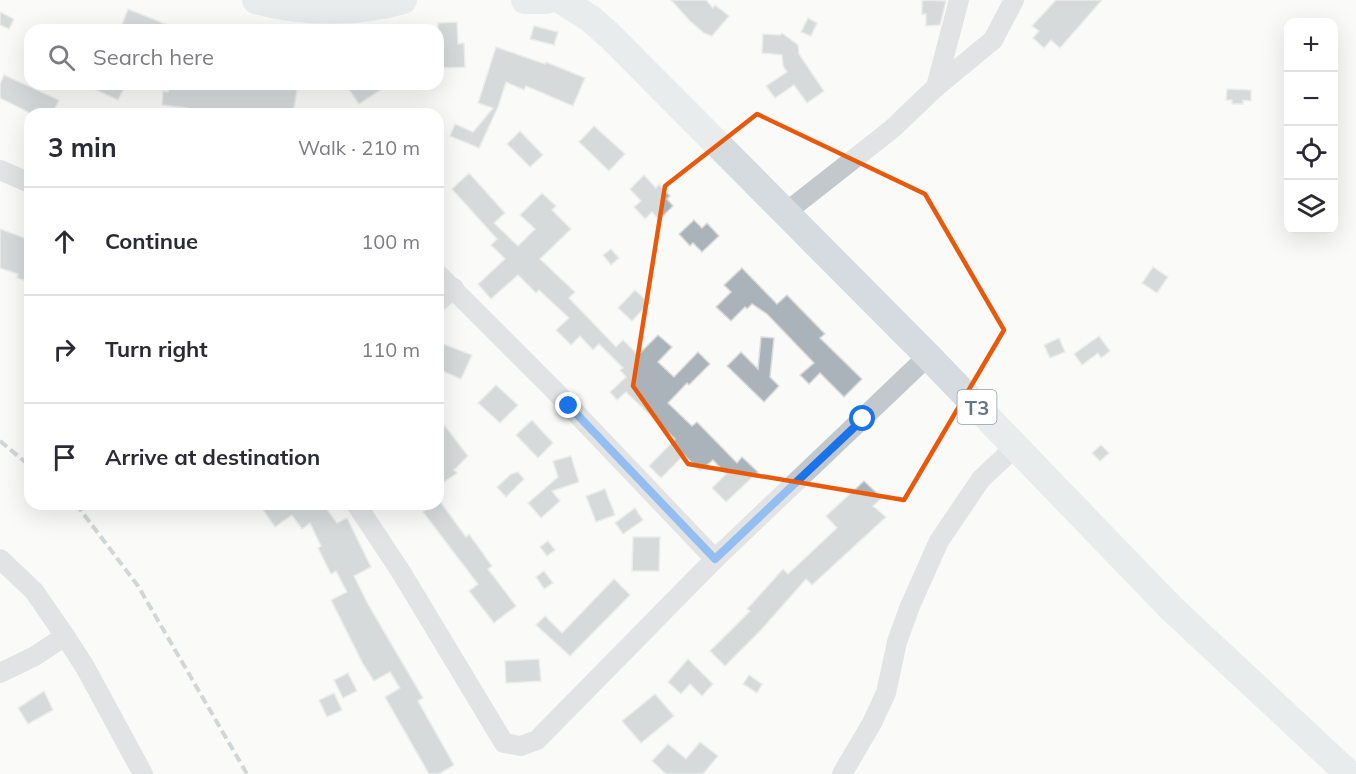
<!DOCTYPE html>
<html lang="en">
<head>
<meta charset="utf-8">
<style>
  body { margin:0; font-family:Mulish,sans-serif; background:#f7f7f7; color:#2b2b33 }
  .controls { position:absolute; right:18px; top:18px; display:grid; overflow:hidden; border-radius:12px; box-shadow:0 6px 24px #0002 }
  .controls button { width:54px; height:54px; display:grid; place-items:center; padding:0; border:0; border-bottom:2px solid #e1e1e2; background:#fff; color:#2b2b33; font:30px sans-serif }
  .stop { position:absolute; width:18px; height:18px; margin:-14px; border:4px solid #1a73e8; border-radius:50%; background:#fff }
  .stop.end { background:#1a73e8; border-color:#fff; box-shadow:0 2px 6px #0008 }
  .list { margin:0; padding:0; list-style:none }
  h2 { display:flex; justify-content:space-between; align-items:center; height:78px; margin:0; padding:0 24px; font-size:26px }
  h2 small { font-size:20px; font-weight:400; color:#7c7c81 }
  .list li { display:grid; grid-template-columns:39px 1fr auto; gap:18px; align-items:center; box-sizing:border-box; height:108px; padding:0 24px; border-top:2px solid #e1e1e2 }
  .list b { display:block; font-size:22px; white-space:nowrap }
  .list em { font-size:20px; font-style:normal; color:#7c7c81 }
  .icon { flex:none; width:33px; height:33px; fill:none; stroke:currentColor; stroke-width:2; stroke-linecap:round; stroke-linejoin:round }
  .map { position:relative; flex:none; width:1356px; height:774px; overflow:hidden }
  .search { position:absolute; background:#fff; box-shadow:0 6px 24px #0002; left:24px; top:24px; width:420px; height:66px; display:flex; align-items:center; gap:15px; box-sizing:border-box; padding:0 21px; border-radius:18px; color:#7c7c81; font-size:22px }
  .panel { position:absolute; background:#fff; box-shadow:0 6px 24px #0002; left:24px; top:108px; width:420px; height:402px; border-radius:18px }
  .map>svg:first-child { display:block }
  .building { fill:#aab3b9; stroke:#dcdcda; stroke-width:1.5 }
  .lines { fill:none; stroke-linecap:round; stroke-linejoin:round }
  .minor { stroke:#c3c8cc; stroke-width:20 }
  .highway { stroke:#d6dbdf; stroke-width:28 }
  .rail { stroke:#a2aab0; stroke-width:4; stroke-dasharray:9 4.5; stroke-linecap:butt }
  .route { stroke:#1a73e8; stroke-width:8 }
  .marked { fill:none; stroke:#e8590c; stroke-width:4.5; stroke-linejoin:round }
  .labels { text-anchor:middle; dominant-baseline:central; stroke-width:6; stroke-linejoin:round; paint-order:stroke }
  .shield { fill:#fff; stroke:#939fa8; stroke-width:1.5 }
  .shield-label { font-size:20px; font-weight:bold; fill:#657683 }
</style>
</head>
<body>
<div class="map">
<svg width="1356" height="774" viewBox="0 0 1356 774">
  <rect width="100%" height="100%" fill="#fafaf8"/>
  <g class="building">
    <path d="M671,0H706L713,8L715,5L729,16L712,36L704,33L690,21Z"/>
    <path d="M925,0L946,1L940,25L926,26V14H922V1Z"/>
    <path d="M1056,0H1102L1060,48L1051,40L1044,48L1033,38L1039,31L1032,26Z"/>
    <path d="M128,9L180,30H120Z"/>
    <path d="M0,12L14,19L9,29L0,25Z"/>
    <path d="M808,18L817,23L811,36L801,32Z"/>
    <path d="M457,22L458,44L464,43L465,67L438,68V23Z"/>
    <path d="M534,26L558,32L554,45L530,39Z"/>
    <path d="M782,33L798,45L799,54L824,91L807,103L794,85L775,98L766,86L787,72L783,66L782,55L762,53L763,34L780,35Z"/>
    <path d="M496,47L545,64L546,62L585,78L573,106L526,86L524,90L506,82L498,107L479,148L450,136L455,124L473,132L493,108L478,103Z"/>
    <path d="M4,75L59,100L52,114H32L0,98V84Z"/>
    <path d="M83,84H109L123,90L118,100Z"/>
    <path d="M170,84H298L293,114H213L186,108L162,105L163,91L168,92Z"/>
    <path d="M345,84H390L359,104Z"/>
    <path d="M1227,89L1251,90V101L1243,100V104H1232V100H1226Z"/>
    <path d="M594,126L625,154L609,171L579,142Z"/>
    <path d="M520,131L543,155L530,167L507,144Z"/>
    <path d="M469,173L505,213L494,223L518,246L535,229L520,215L542,193L556,206L552,210L571,229L540,259L575,292L569,298L616,347L623,340L638,355L658,335L672,347L658,362L674,377L698,352L710,364L689,385L687,383L668,403L692,426L697,422L737,463L742,457L758,472L726,502L712,488L726,474L713,460L700,471L684,455L661,478L649,466L675,439L626,392L617,400L610,392L626,377L620,370L623,368L599,344L593,350L580,336L571,345L556,330L569,318L539,290L536,293L518,275L491,299L478,284L505,259L491,245L497,239L452,189Z"/>
    <path d="M644,175L656,188L659,184L670,196L667,199L673,206L659,220L652,212L645,219L634,207L641,201L630,189Z"/>
    <path d="M694,220L702,228L707,223L719,236L702,252L693,243L690,246L679,234Z"/>
    <path d="M0,229L30,240V282L17,278L18,274L0,268Z"/>
    <path d="M611,249L619,258L611,265L603,255Z"/>
    <path d="M1153,267L1168,277L1157,293L1142,283Z"/>
    <path d="M742,268L777,304L787,295L825,334L820,338L862,379L844,397L820,373L809,384L800,375L814,363L767,314L752,304L747,309L745,307L731,321L716,307L731,292L724,285Z"/>
    <path d="M635,290L649,303L632,321L618,308Z"/>
    <path d="M1099,336L1110,351L1101,358L1098,353L1082,365L1074,354Z"/>
    <path d="M761,337L774,338L770,377L779,386L764,402L727,366L741,352L758,369Z"/>
    <path d="M1059,338L1065,352L1050,358L1044,345Z"/>
    <path d="M438,342L472,355L461,379L438,369Z"/>
    <path d="M496,385L518,405L500,423L478,403Z"/>
    <path d="M532,420L553,443L538,458L516,435Z"/>
    <path d="M445,426L468,456L454,470L457,473L438,486V431Z"/>
    <path d="M1101,445L1109,453L1100,461L1092,453Z"/>
    <path d="M571,456L579,482L552,491L560,501L541,518L528,503L558,477L553,461Z"/>
    <path d="M518,472L524,479L506,497L497,487L511,474Z"/>
    <path d="M864,481L882,498L873,506L886,517L812,585L806,579L761,630L725,666L710,651L750,611L747,609L783,569L788,574L837,528L826,516Z"/>
    <path d="M605,489L615,515L596,522L586,496Z"/>
    <path d="M439,500L466,537L469,534L492,566L488,569L516,606L494,623L469,591L478,584L423,512L434,504H438Z"/>
    <path d="M259,504H323L337,523L347,518L371,567L354,576L369,606L423,698L418,701L454,765L439,774H429L385,697L400,688L390,672L374,681L363,664L331,600L347,592L336,571L331,574L318,548L321,546L310,523L302,529L292,515L275,527Z"/>
    <path d="M635,508L643,520L623,534L615,523Z"/>
    <path d="M633,537H660L659,571H632Z"/>
    <path d="M548,541L555,550L547,556L540,547Z"/>
    <path d="M544,571L553,583L544,589L536,577Z"/>
    <path d="M614,579L630,595L570,656L536,625L545,616L562,633Z"/>
    <path d="M539,659L541,681L506,683L505,661Z"/>
    <path d="M688,659L713,684L702,696L690,684L681,694L668,682Z"/>
    <path d="M348,673L357,691L343,698L334,680Z"/>
    <path d="M749,675L762,684L757,693L743,684Z"/>
    <path d="M44,691L53,710L28,724L18,708Z"/>
    <path d="M334,693L342,710L327,717L319,700Z"/>
    <path d="M655,694L674,716L641,743L622,721Z"/>
    <path d="M700,742L718,756L703,774H666L652,761L668,744L686,759Z"/>
  </g>
  <g class="lines">
    <g class="minor">
      <path d="M936,87L993,40L1014,0"/>
      <path d="M0,170L30,183"/>
      <path d="M785,213L892,129L936,87L959,0"/>
      <path d="M438,274L553,389L715,559"/>
      <path d="M438,302L454,288"/>
      <path d="M356,504L401,572L504,743L521,746L537,740L715,559L928,356"/>
      <path d="M0,559L34,591L65,636L85,667L143,774"/>
      <path d="M0,673L35,656L65,636"/>
      <path d="M842,774L872,723L886,693L897,642L910,606L939,541L981,479L1015,447"/>
    </g>
    <g class="highway">
      <path d="M256,0C300,13 360,13 403,0"/>
      <path d="M525,0H546"/>
      <path d="M561,0L591,19L609,35L928,356L1171,608L1349,774"/>
    </g>
    <g class="rail">
      <path d="M0,441L30,466"/>
      <path d="M76,504L138,586L247,774"/>
    </g>
  </g>
  <g class="lines">
    <path class="route" d="M569,406L715,559L863,419"/>
  </g>
  <path d="M0 0H1356V774H0ZM757,114L925,194L1004,330L904,500L688,464L633,386L665,186Z" fill="#fafaf8" fill-opacity=".55" fill-rule="evenodd"/>
  <path class="marked" d="M757,114L925,194L1004,330L904,500L688,464L633,386L665,186Z"/>
  <g class="labels">
    <rect class="shield" x="957.5" y="390" width="39" height="34" rx="4.5"/>
    <g class="shield-label">
      <text x="977" y="407">T3</text>
    </g>
  </g>
</svg>
<div class="controls">
<button>+</button>
<button>−</button>
<button><svg class="icon" aria-label="locate" viewBox="0 0 24 24"><circle cx="12" cy="12" r="6"/><path d="M12 2v4M12 18v4M2 12h4M18 12h4"/></svg></button>
<button><svg class="icon" aria-label="layers" viewBox="0 0 24 24"><path d="M12 4l9 5-9 5-9-5zM3 14l9 5 9-5"/></svg></button>
</div>
<div class="stop" style="left:863px;top:419px"></div>
<div class="stop end" style="left:569px;top:406px"></div>
<div class="search"><svg class="icon" aria-label="search" viewBox="0 0 24 24"><circle cx="10" cy="10" r="6"/><path d="M15 15l6 6"/></svg>Search here</div>
<section class="panel">
<h2>3 min<small>Walk · 210 m</small></h2>
<ul class="list">
<li><svg class="icon" aria-label="ahead" viewBox="0 0 24 24"><path d="M12 20V5M6 11l6-6 6 6"/></svg><div><b>Continue</b></div><em>100 m</em></li>
<li><svg class="icon" aria-label="right" viewBox="0 0 24 24"><path d="M7 20v-9h11M14 6l5 5-5 5"/></svg><div><b>Turn right</b></div><em>110 m</em></li>
<li><svg class="icon" aria-label="arrive" viewBox="0 0 24 24"><path d="M6 21V4h12l-3 4 3 4H6"/></svg><div><b>Arrive at destination</b></div></li>
</ul>
</section>
</div>
</body>
</html>
